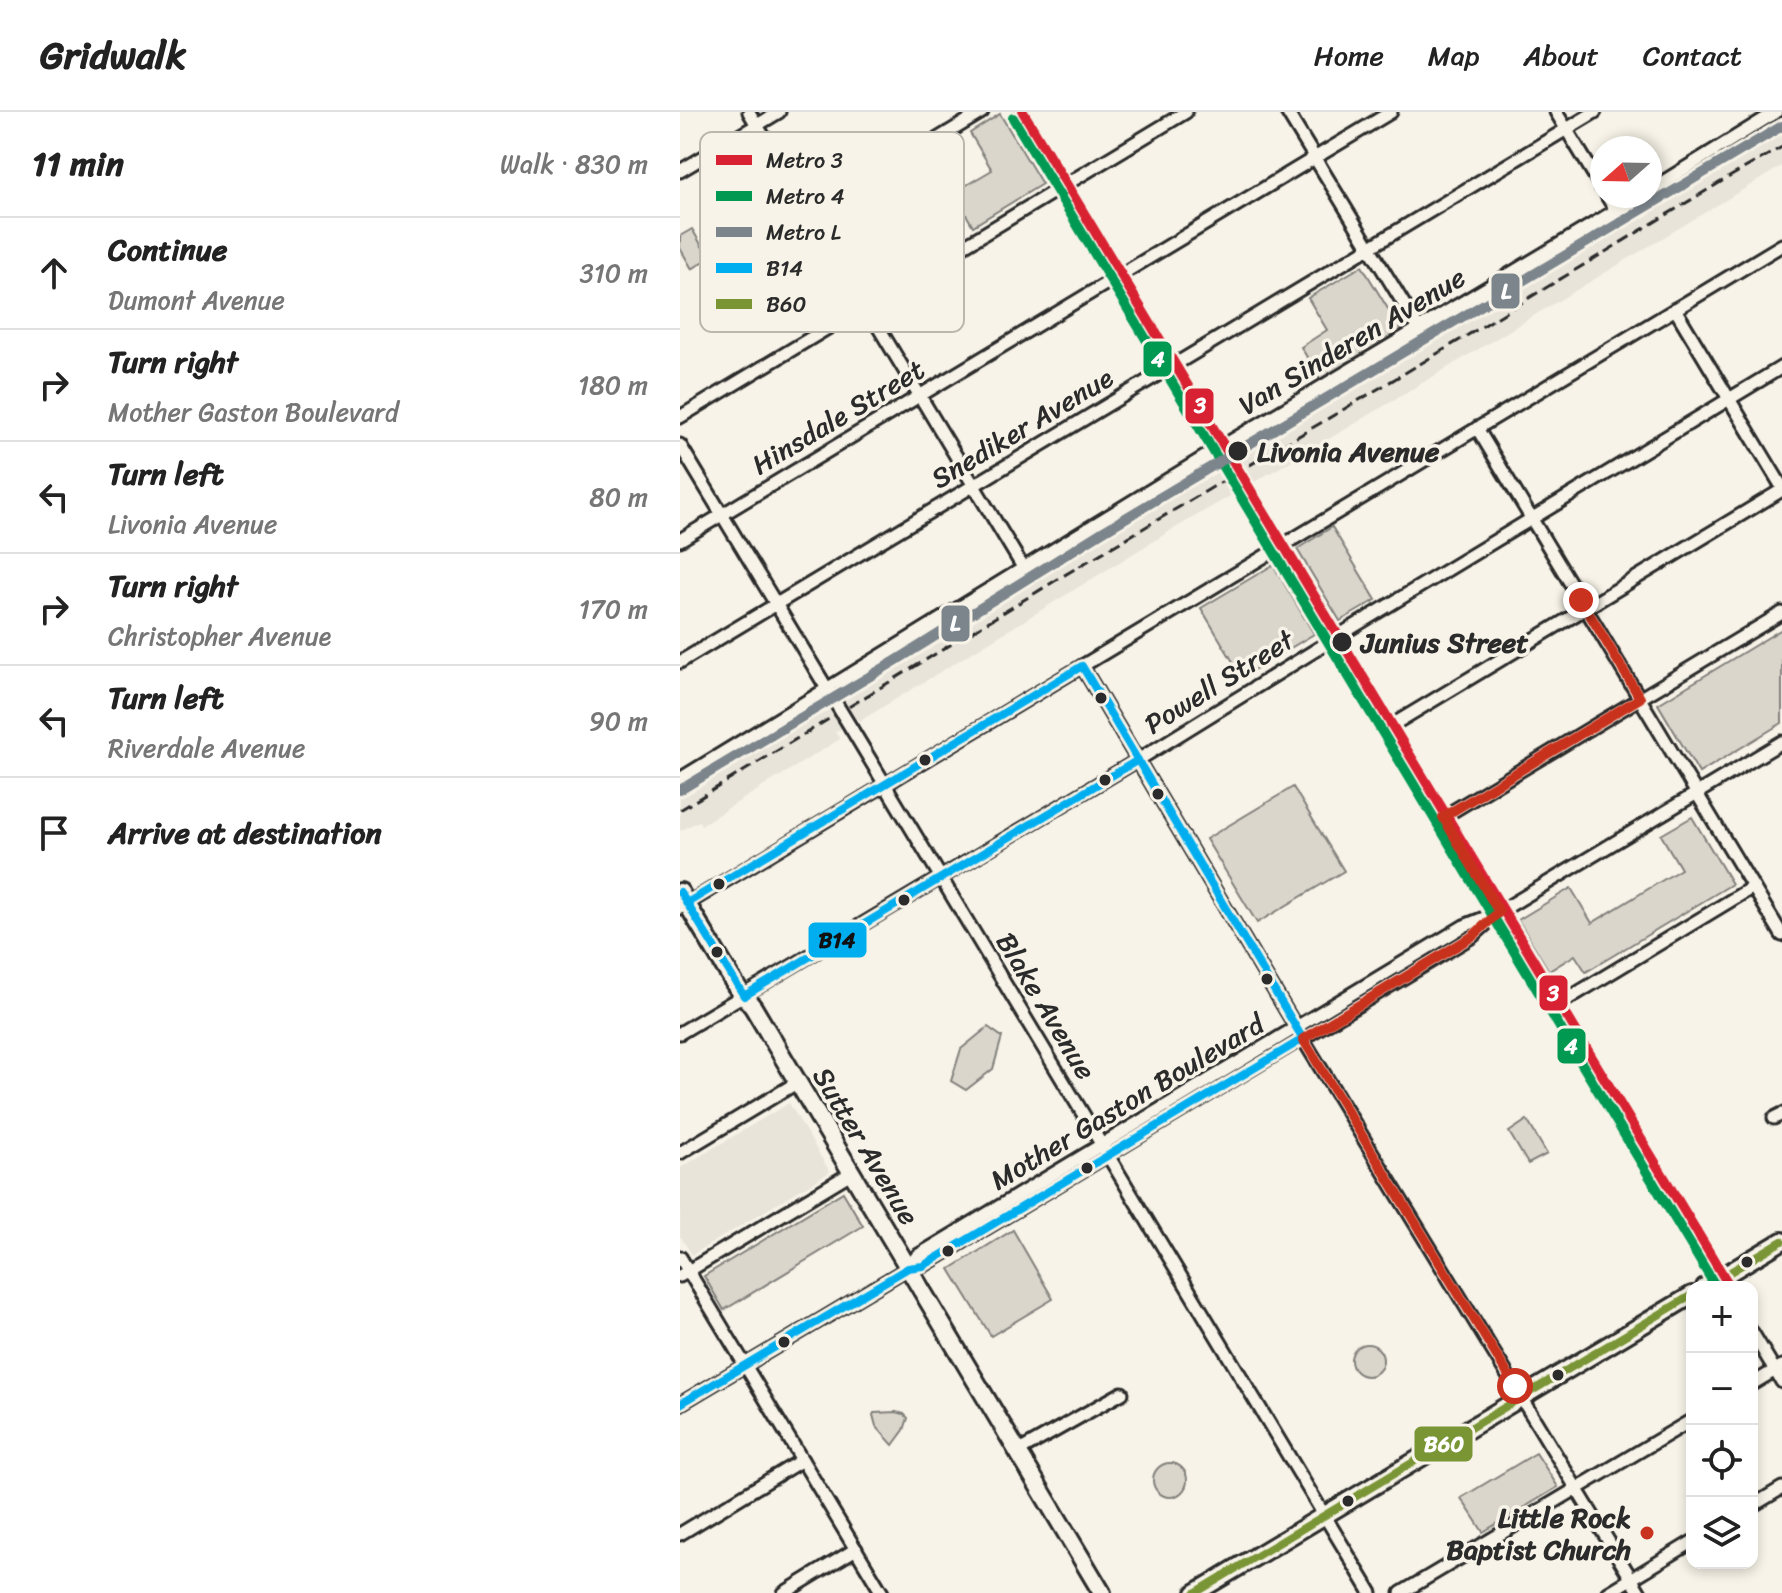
<!DOCTYPE html>
<html lang="en">
<head>
<meta charset="utf-8">
<style>
  body { margin:0; font-family:Sriracha,sans-serif; background:#f6f6f6; color:#222 }
  .controls { position:absolute; right:24px; bottom:24px; display:grid; overflow:hidden; border-radius:16px; box-shadow:0 4px 12px #0003 }
  .controls button { width:72px; height:72px; display:grid; place-items:center; padding:0; border:0; border-bottom:2px solid #e0e0e0; background:#fff; color:#222; font:40px sans-serif }
  .compass { position:absolute; left:910px; top:24px; width:72px; height:72px; border-radius:50%; background:#fff; box-shadow:0 4px 12px #0003; rotate:250deg }
  .stop { position:absolute; width:24px; height:24px; margin:-18px; border:6px solid #c8321e; border-radius:50%; background:#fff }
  .stop.end { background:#c8321e; border-color:#fff; box-shadow:0 2px 8px #0008 }
  .list { margin:0; padding:0; list-style:none }
  h2 { display:flex; justify-content:space-between; align-items:center; height:104px; margin:0; padding:0 32px; font-size:34px }
  h2 small { font-size:26px; font-weight:400; color:#767676 }
  .list li { display:grid; grid-template-columns:52px 1fr auto; gap:24px; align-items:center; box-sizing:border-box; height:112px; padding:0 32px; border-top:2px solid #e0e0e0 }
  .list b { display:block; font-size:30px; white-space:nowrap }
  .list p { margin:0; font-size:26px; white-space:nowrap; color:#767676 }
  .list em { font-size:26px; font-style:normal; color:#767676 }
  .icon { flex:none; width:44px; height:44px; fill:none; stroke:currentColor; stroke-width:2; stroke-linecap:round; stroke-linejoin:round }
  .map { position:relative; flex:none; width:1102px; height:1481px; overflow:hidden }
  header { display:flex; align-items:center; gap:48px; box-sizing:border-box; height:112px; padding:0 40px; background:#fff; border-bottom:2px solid #e0e0e0 }
  header strong { font-size:38px }
  nav { display:flex; gap:44px; margin-inline-start:auto; font-size:28px }
  main { display:flex }
  aside { flex:1; background:#fff }
  .map>svg:first-child { display:block }
  .built { fill:#e8e4da }
  .green { fill:#dad6cc; stroke:#82807c; stroke-width:2 }
  .lines { fill:none; stroke-linecap:round; stroke-linejoin:round }
  .street-casing { stroke:#2b2b2b; stroke-width:17 }
  .secondary-casing { stroke:#2b2b2b; stroke-width:22 }
  .street { stroke:#f7f3e8; stroke-width:11 }
  .secondary { stroke:#f7f3e8; stroke-width:16 }
  .rail { stroke:#2b2b2b; stroke-width:3; stroke-dasharray:12 6; stroke-linecap:butt }
  .street-bridge-casing { stroke:#2b2b2b; stroke-width:17; stroke-linecap:butt }
  .street-bridge { stroke:#f7f3e8; stroke-width:11 }
  .bus-1-casing { stroke:#f7f3e8; stroke-width:14 }
  .bus-2-casing { stroke:#f7f3e8; stroke-width:14 }
  .bus-1 { stroke:#00aeef; stroke-width:8 }
  .bus-2 { stroke:#799534; stroke-width:8 }
  .metro-1-casing { stroke:#f7f3e8; stroke-width:16 }
  .metro-2-casing { stroke:#f7f3e8; stroke-width:16 }
  .metro-3-casing { stroke:#f7f3e8; stroke-width:16 }
  .metro-1 { stroke:#d82233; stroke-width:10 }
  .metro-2 { stroke:#009952; stroke-width:10 }
  .metro-3 { stroke:#7c858c; stroke-width:10 }
  .route { stroke:#c8321e; stroke-width:10 }
  .stop-dot { fill:#2b2b2b; stroke:#f7f3e8; stroke-width:3 }
  .poi-dot { fill:#c8321e; stroke:#f7f3e8; stroke-width:3 }
  .labels { text-anchor:middle; dominant-baseline:central; stroke-width:7; stroke-linejoin:round; paint-order:stroke }
  .street-label { font-size:28px; fill:#2b2b2b; stroke:#f7f3e8 }
  .stop-label { font-size:28px; font-weight:bold; fill:#2b2b2b; stroke:#f7f3e8; text-anchor:start }
  .poi-label { font-size:28px; font-weight:bold; fill:#2b2b2b; stroke:#f7f3e8; text-anchor:end }
  .key { fill:#f7f3e8; stroke:#bab7af; stroke-width:2 }
  .key-label { font-size:22px; fill:#2b2b2b }
  .line-badge { stroke:#f7f3e8; stroke-width:3 }
  .badge-label { font-size:22px; text-anchor:middle; font-weight:bold; fill:#fff }
  .pale-badge-label { font-size:22px; text-anchor:middle; font-weight:bold; fill:#111 }
</style>
</head>
<body>
<header>
<strong>Gridwalk</strong>
<nav><a>Home</a><a>Map</a><a>About</a><a>Contact</a></nav>
</header>
<main>
<aside>
<h2>11 min<small>Walk · 830 m</small></h2>
<ul class="list">
<li><svg class="icon" aria-label="ahead" viewBox="0 0 24 24"><path d="M12 20V5M6 11l6-6 6 6"/></svg><div><b>Continue</b><p>Dumont Avenue</p></div><em>310 m</em></li>
<li><svg class="icon" aria-label="right" viewBox="0 0 24 24"><path d="M7 20v-9h11M14 6l5 5-5 5"/></svg><div><b>Turn right</b><p>Mother Gaston Boulevard</p></div><em>180 m</em></li>
<li><svg class="icon" aria-label="left" viewBox="0 0 24 24"><path d="M17 20v-9H6M10 6l-5 5 5 5"/></svg><div><b>Turn left</b><p>Livonia Avenue</p></div><em>80 m</em></li>
<li><svg class="icon" aria-label="right" viewBox="0 0 24 24"><path d="M7 20v-9h11M14 6l5 5-5 5"/></svg><div><b>Turn right</b><p>Christopher Avenue</p></div><em>170 m</em></li>
<li><svg class="icon" aria-label="left" viewBox="0 0 24 24"><path d="M17 20v-9H6M10 6l-5 5 5 5"/></svg><div><b>Turn left</b><p>Riverdale Avenue</p></div><em>90 m</em></li>
<li><svg class="icon" aria-label="arrive" viewBox="0 0 24 24"><path d="M6 21V4h12l-3 4 3 4H6"/></svg><div><b>Arrive at destination</b></div></li>
</ul>
</aside>
<div class="map">
<svg width="1102" height="1481" viewBox="0 0 1102 1481">
  <rect width="100%" height="100%" fill="#f7f3e8"/>
  <filter id="ink" filterUnits="userSpaceOnUse"><feTurbulence type="fractalNoise" baseFrequency=".0125" numOctaves="2"/><feDisplacementMap in="SourceGraphic" scale="16" xChannelSelector="R" yChannelSelector="G"/><feConvolveMatrix kernelMatrix="1 2 1 2 8 2 1 2 1" color-interpolation-filters="sRGB"/></filter>
  <g filter="url(#ink)">
    <g class="built">
      <path d="M1102,20V54L671,314L490,419L180,609L178,606L155,620L160,627L21,713L19,709L0,719V670L421,413L656,277L958,91L964,100Z"/>
      <path d="M109,991L150,1060L12,1143L0,1124V1056Z"/>
    </g>
    <g class="green">
      <path d="M320,2L362,72L293,114L273,81L312,58L290,21Z"/>
      <path d="M12,117L29,146L12,157L0,136V124Z"/>
      <path d="M682,154L722,220L641,269L621,235L647,218L628,186Z"/>
      <path d="M652,415L696,488L660,509L617,437Z"/>
      <path d="M593,453L634,522L562,565L521,496Z"/>
      <path d="M1102,517V611L1019,661L978,592Z"/>
      <path d="M613,675L664,759L577,811L526,727Z"/>
      <path d="M1012,705L1052,772L906,860L895,843L869,859L838,808L891,776L912,811L1001,757L981,723Z"/>
      <path d="M308,915L322,925L313,957L286,978L271,969L281,937Z"/>
      <path d="M847,1008L867,1042L848,1052L829,1020Z"/>
      <path d="M163,1080L183,1114L44,1198L24,1164Z"/>
      <path d="M333,1118L373,1187L311,1224L270,1157Z"/>
      <circle cx="687" cy="1248" r="16"/>
      <path d="M216,1300L224,1302L228,1306L224,1318L213,1333L196,1314L193,1303L194,1301Z"/>
      <path d="M856,1341L878,1375L803,1420L781,1386Z"/>
      <circle cx="490" cy="1368" r="17"/>
    </g>
    <g class="lines">
      <g class="street-casing">
        <g id="street">
          <path d="M69,0L344,457"/>
          <path d="M340,0L541,335"/>
          <path d="M607,0L739,217"/>
          <path d="M876,0L922,76"/>
          <path d="M0,59L99,0"/>
          <path d="M970,78L1096,0"/>
          <path d="M927,84L936,99"/>
          <path d="M132,103L302,0"/>
          <path d="M995,197L1102,375"/>
          <path d="M0,305L506,0"/>
          <path d="M797,316L1102,823"/>
          <path d="M0,333L149,580"/>
          <path d="M0,428L711,0"/>
          <path d="M600,435L1045,1175"/>
          <path d="M0,550L915,0"/>
          <path d="M402,554L623,927L960,1481"/>
          <path d="M709,615L1102,378"/>
          <path d="M171,616L691,1481"/>
          <path d="M0,667L541,335L960,84"/>
          <path d="M763,705L1102,501"/>
          <path d="M0,796L1102,133"/>
          <path d="M876,894L1073,775"/>
          <path d="M0,921L458,648L668,518L1102,255"/>
          <path d="M1094,1006L1102,1002"/>
          <path d="M0,1041L118,970"/>
          <path d="M0,1145L202,1481"/>
          <path d="M228,1156L243,1154L793,824L813,806"/>
          <path d="M0,1164L171,1061"/>
          <path d="M1072,1220L1102,1270"/>
          <path d="M1072,1272L1102,1254"/>
          <path d="M0,1292L228,1156L237,1144L784,814L819,800L1102,630"/>
          <path d="M339,1339L442,1281"/>
          <path d="M1072,1394L1102,1376"/>
          <path d="M0,1422L122,1348"/>
          <path d="M104,1481L176,1437"/>
          <path d="M721,1481L1012,1308"/>
          <path d="M928,1481L1012,1430"/>
        </g>
      </g>
      <g class="secondary-casing">
        <g id="secondary">
          <path d="M0,780L56,874L73,895L422,1481"/>
          <path d="M1025,1175L1102,1129"/>
          <path d="M515,1481L1012,1183"/>
        </g>
      </g>
      <use href="#street" class="street"/>
      <use href="#secondary" class="secondary"/>
      <path class="rail" d="M0,698L383,464L745,249L1044,68L1102,35"/>
      <g class="street-bridge-casing">
        <path id="street-bridge" d="M149,580L171,616"/>
      </g>
      <use href="#street-bridge" class="street-bridge"/>
      <g class="bus-1-casing">
        <g id="bus-1">
          <path d="M0,780L64,884L458,648"/>
          <path d="M0,1292L228,1156L243,1154L623,927L402,554L7,791"/>
        </g>
      </g>
      <g class="bus-2-casing">
        <g id="bus-2">
          <path d="M1025,1175L1102,1129"/>
          <path d="M515,1481L1012,1183"/>
        </g>
      </g>
      <use href="#bus-1" class="bus-1"/>
      <use href="#bus-2" class="bus-2"/>
      <g class="metro-1-casing">
        <path id="metro-1" d="M343,0L1050,1175"/>
      </g>
      <g class="metro-2-casing">
        <path id="metro-2" d="M333,6L1036,1175"/>
      </g>
      <g class="metro-3-casing">
        <path id="metro-3" d="M0,678L217,548L422,420L1102,14"/>
      </g>
      <use href="#metro-1" class="metro-1"/>
      <use href="#metro-2" class="metro-2"/>
      <use href="#metro-3" class="metro-3"/>
    </g>
  </g>
  <g class="lines" filter="url(#ink)">
    <path class="route" d="M835,1274L623,927L793,824L819,800L763,705L960,586L901,488"/>
  </g>
  <g class="stop-dot">
    <circle cx="558" cy="339" r="11"/>
    <circle cx="662" cy="530" r="11"/>
    <circle cx="421" cy="586" r="7"/>
    <circle cx="245" cy="648" r="7"/>
    <circle cx="425" cy="668" r="7"/>
    <circle cx="478" cy="682" r="7"/>
    <circle cx="39" cy="772" r="7"/>
    <circle cx="224" cy="788" r="7"/>
    <circle cx="37" cy="840" r="7"/>
    <circle cx="587" cy="867" r="7"/>
    <circle cx="407" cy="1056" r="7"/>
    <circle cx="268" cy="1139" r="7"/>
    <circle cx="1067" cy="1150" r="7"/>
    <circle cx="104" cy="1230" r="7"/>
    <circle cx="878" cy="1263" r="7"/>
    <circle cx="668" cy="1389" r="7"/>
  </g>
  <circle class="poi-dot" cx="967" cy="1421" r="8"/>
  <g class="labels">
    <g class="street-label">
      <text transform="translate(672 229) rotate(-31)">Van Sinderen Avenue</text>
      <text transform="translate(158 305) rotate(-31)">Hinsdale Street</text>
      <text transform="translate(342 316) rotate(-31)">Snediker Avenue</text>
      <text transform="translate(539 570) rotate(-32)">Powell Street</text>
      <text transform="translate(366 894) rotate(59)">Blake Avenue</text>
      <text transform="translate(447 990) rotate(-31)">Mother Gaston Boulevard</text>
      <text transform="translate(186 1034) rotate(59)">Sutter Avenue</text>
    </g>
    <g class="stop-label">
      <text x="577" y="339">Livonia Avenue</text>
      <text x="681" y="530">Junius Street</text>
    </g>
    <g class="poi-label">
      <text x="951" y="1405">Little Rock<tspan x="951" dy="32">Baptist Church</tspan></text>
    </g>
  </g>
  <rect x="20" y="20" width="264" height="200" rx="12" class="key"/>
  <rect x="36" y="43" width="36" height="10" fill="#d82233"/>
  <rect x="36" y="79" width="36" height="10" fill="#009952"/>
  <rect x="36" y="115" width="36" height="10" fill="#7c858c"/>
  <rect x="36" y="151" width="36" height="10" fill="#00aeef"/>
  <rect x="36" y="187" width="36" height="10" fill="#799534"/>
  <g class="key-label">
    <text x="86" y="56">Metro 3</text>
    <text x="86" y="92">Metro 4</text>
    <text x="86" y="128">Metro L</text>
    <text x="86" y="164">B14</text>
    <text x="86" y="200">B60</text>
  </g>
  <g class="line-badge">
    <rect x="810" y="160" width="31" height="38" rx="8" fill="#7c858c"/>
    <rect x="462" y="228" width="31" height="38" rx="8" fill="#009952"/>
    <rect x="504" y="275" width="31" height="38" rx="8" fill="#d82233"/>
    <rect x="260" y="492" width="31" height="39" rx="8" fill="#7c858c"/>
    <rect x="127" y="809" width="61" height="38" rx="8" fill="#00aeef"/>
    <rect x="858" y="862" width="31" height="38" rx="8" fill="#d82233"/>
    <rect x="876" y="915" width="31" height="38" rx="8" fill="#009952"/>
    <rect x="733" y="1313" width="61" height="38" rx="8" fill="#799534"/>
  </g>
  <g class="badge-label">
    <text x="826" y="187">L</text>
    <text x="478" y="255">4</text>
    <text x="520" y="301">3</text>
    <text x="275" y="519">L</text>
    <text x="873" y="889">3</text>
    <text x="891" y="942">4</text>
    <text x="764" y="1340">B60</text>
  </g>
  <g class="pale-badge-label">
    <text x="157" y="836">B14</text>
  </g>
</svg>
<div class="controls">
<button>+</button>
<button>−</button>
<button><svg class="icon" aria-label="locate" viewBox="0 0 24 24"><circle cx="12" cy="12" r="6"/><path d="M12 2v4M12 18v4M2 12h4M18 12h4"/></svg></button>
<button><svg class="icon" aria-label="layers" viewBox="0 0 24 24"><path d="M12 4l9 5-9 5-9-5zM3 14l9 5 9-5"/></svg></button>
</div>
<svg class="compass" viewBox="-18 -18 36 36"><path d="M0-13l5 13h-10z" fill="#e53935"/><path d="M0 13l5-13h-10z" fill="#767676"/></svg>
<div class="stop" style="left:835px;top:1274px"></div>
<div class="stop end" style="left:901px;top:488px"></div>
</div>
</main>
</body>
</html>
